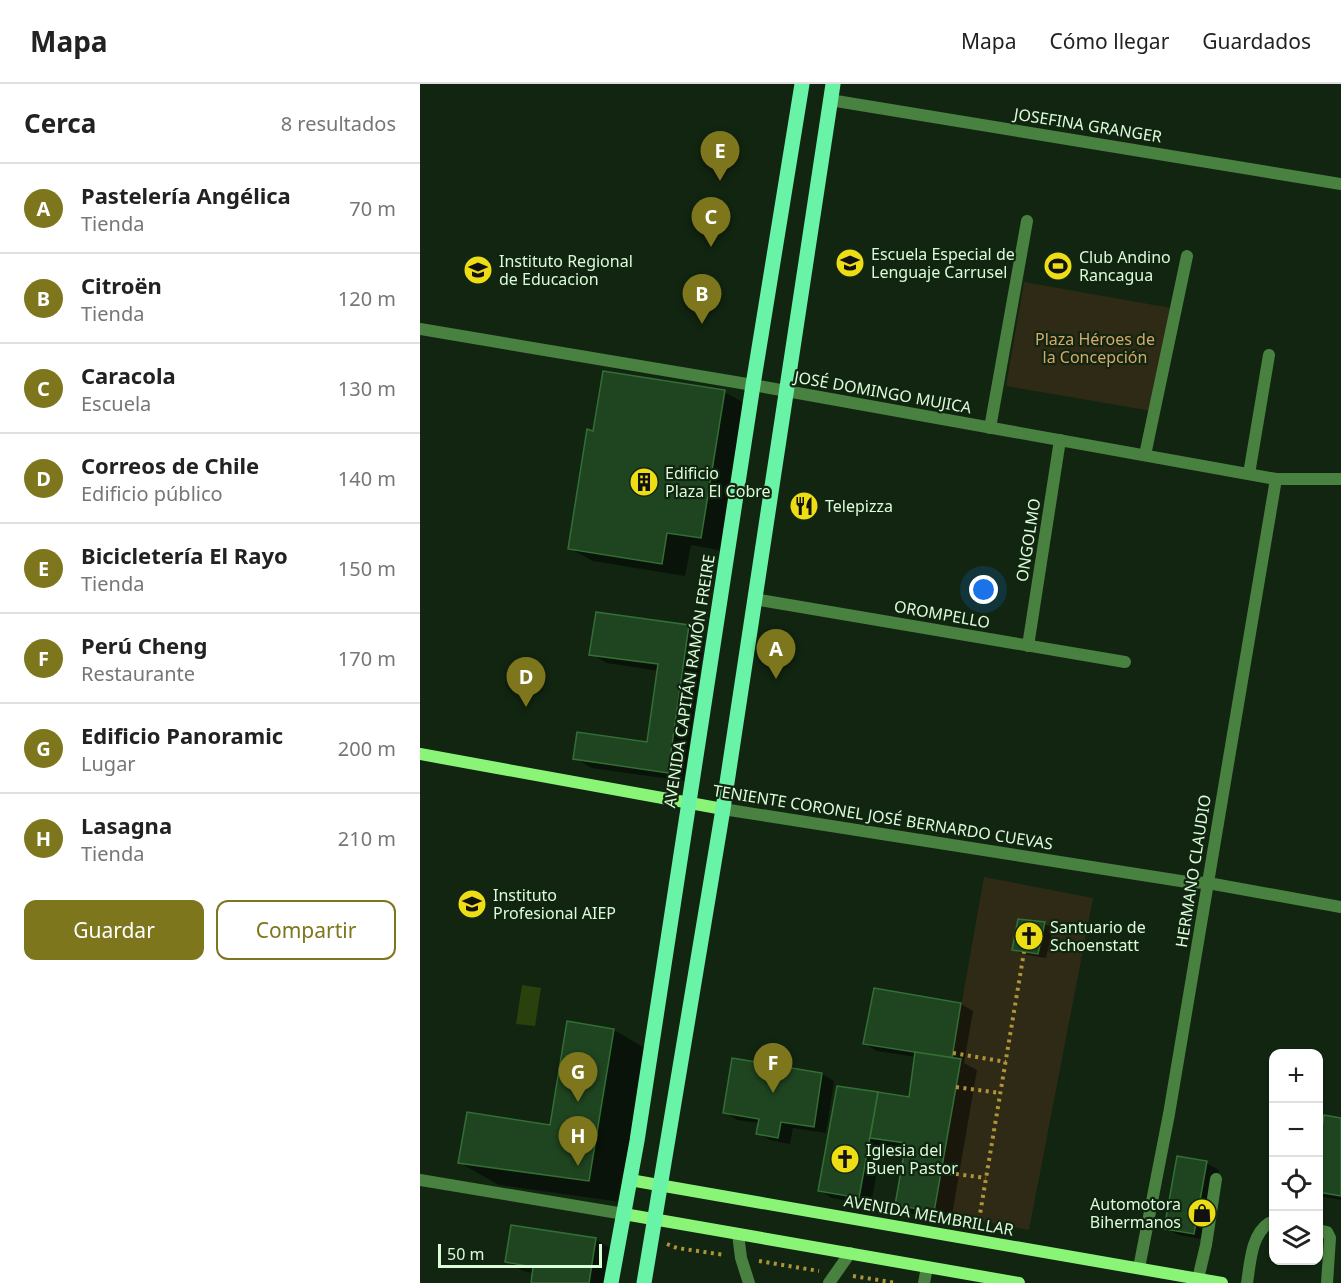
<!DOCTYPE html>
<html lang="es">
<head>
<meta charset="utf-8">
<style>
  body { margin:0; font-family:"Noto Sans",sans-serif; background:#f6f6f6; color:#222 }
  .controls { position:absolute; right:18px; bottom:18px; display:grid; overflow:hidden; border-radius:12px; box-shadow:0 2px 4px #0004 }
  .controls button { width:54px; height:54px; display:grid; place-items:center; padding:0; border:0; border-bottom:2px solid #e0e0e0; background:#fff; color:#222; font:30px sans-serif }
  .scale { position:absolute; left:18px; bottom:15px; width:164px; box-sizing:border-box; padding-left:6px; border:3px solid #dbfcd9; border-top:0; font-size:16px; line-height:21px; white-space:nowrap; color:#dbfcd9; -webkit-text-stroke:4px #112511; paint-order:stroke }
  .you { position:absolute; left:564px; top:506px; width:21px; height:21px; margin:-15px; border:4px solid #fff; border-radius:50%; background:#1a73e8; box-shadow:0 0 0 9px #1a73e833 }
  .badge { display:grid; place-items:center; width:39px; height:39px; border-radius:50%; background:#7d761c; color:#fff; font-size:20px; font-weight:700 }
  .pin { position:absolute; translate:-50% -50px; filter:drop-shadow(0 2px 3px #0008) }
  .pin::after { content:''; position:absolute; top:32px; width:21px; height:18px; background:inherit; clip-path:polygon(0 0,100% 0,50% 100%) }
  .list { margin:0; padding:0; list-style:none }
  h2 { display:flex; justify-content:space-between; align-items:center; height:78px; margin:0; padding:0 24px; font-size:26px }
  h2 small { font-size:20px; font-weight:400; color:#767676 }
  .list li { display:grid; grid-template-columns:39px 1fr auto; gap:18px; align-items:center; box-sizing:border-box; height:90px; padding:0 24px; border-top:2px solid #e0e0e0 }
  .list b { display:block; font-size:22px; white-space:nowrap }
  .list p { margin:0; font-size:20px; white-space:nowrap; color:#767676 }
  .list em { font-size:20px; font-style:normal; color:#767676 }
  .actions { display:flex; gap:12px; padding:18px 24px }
  .actions a { flex:1; padding:14px 0; border:2px solid #7d761c; border-radius:12px; text-align:center; font-size:21px; color:#7d761c }
  .actions .main { background:#7d761c; color:#fff }
  .icon { flex:none; width:33px; height:33px; fill:none; stroke:currentColor; stroke-width:2; stroke-linecap:round; stroke-linejoin:round }
  .map { position:relative; flex:none; width:921px; height:1199px; overflow:hidden }
  header { display:flex; align-items:center; gap:36px; box-sizing:border-box; height:84px; padding:0 30px; background:#fff; border-bottom:2px solid #e0e0e0 }
  header strong { font-size:28px }
  nav { display:flex; gap:33px; margin-inline-start:auto; font-size:21px }
  main { display:flex }
  aside { flex:1; background:#fff }
  .map>svg:first-child { display:block }
  .green { fill:#2f2a15 }
  .water { fill:#2a410e }
  .shadow { fill:#0007 }
  .building { fill:#1f4520; stroke:#336f34; stroke-width:1.5 }
  .lines { fill:none; stroke-linecap:round; stroke-linejoin:round }
  .path { stroke:#af9439; stroke-width:4; stroke-dasharray:3 4.5; stroke-linecap:butt }
  .service { stroke:#498140; stroke-width:12 }
  .minor { stroke:#498140; stroke-width:12 }
  .tertiary { stroke:#498140; stroke-width:12 }
  .secondary { stroke:#8af477; stroke-width:12 }
  .primary { stroke:#68f3a7; stroke-width:15 }
  .labels { text-anchor:middle; dominant-baseline:central; stroke-width:4.5; stroke-linejoin:round; paint-order:stroke }
  .street-label { font-size:16px; fill:#dbfcd9; stroke:#112511 }
  .poi-label { font-size:16px; fill:#dbfcd9; stroke:#112511; text-anchor:start }
  .park-label { font-size:16px; fill:#d7a96a; stroke:#112511 }
</style>
</head>
<body>
<header>
<strong>Mapa</strong>
<nav><a>Mapa</a><a>Cómo llegar</a><a>Guardados</a></nav>
</header>
<main>
<aside>
<h2>Cerca<small>8 resultados</small></h2>
<ul class="list">
<li><span class="badge">A</span><div><b>Pastelería Angélica</b><p>Tienda</p></div><em>70 m</em></li>
<li><span class="badge">B</span><div><b>Citroën</b><p>Tienda</p></div><em>120 m</em></li>
<li><span class="badge">C</span><div><b>Caracola</b><p>Escuela</p></div><em>130 m</em></li>
<li><span class="badge">D</span><div><b>Correos de Chile</b><p>Edificio público</p></div><em>140 m</em></li>
<li><span class="badge">E</span><div><b>Bicicletería El Rayo</b><p>Tienda</p></div><em>150 m</em></li>
<li><span class="badge">F</span><div><b>Perú Cheng</b><p>Restaurante</p></div><em>170 m</em></li>
<li><span class="badge">G</span><div><b>Edificio Panoramic</b><p>Lugar</p></div><em>200 m</em></li>
<li><span class="badge">H</span><div><b>Lasagna</b><p>Tienda</p></div><em>210 m</em></li>
</ul>
<div class="actions"><a class="main">Guardar</a><a>Compartir</a></div>
</aside>
<div class="map">
<svg width="921" height="1199" viewBox="0 0 921 1199">
  <rect width="100%" height="100%" fill="#112511"/>
  <g class="green">
    <path d="M604,198L751,224L732,327L586,302Z"/>
    <path d="M564,793L673,814L609,1146L514,1128L541,975L532,974Z"/>
  </g>
  <path class="water" d="M102,901L121,904L115,942L96,940Z"/>
  <g class="shadow">
    <path d="M304,308L328,321L304,467L271,461L265,492L173,477L149,464L174,348Z"/>
    <path d="M268,543L285,552L264,697L172,684L155,674L228,659L239,587L187,579L171,570Z"/>
    <path d="M599,837L625,840L633,844L626,874L602,870L594,865Z"/>
    <path d="M541,920L553,927L544,979L557,986L531,1137L493,1130L477,1120L487,1065L468,1063L462,1059L451,1121L412,1114L399,1106L418,1004L490,1015L496,973L457,967L445,960Z"/>
    <path d="M194,946L233,969L208,1119L79,1101L40,1079L131,1043Z"/>
    <path d="M402,990L414,997L406,1049L373,1044L370,1060L350,1056L338,1049L340,1039L317,1036L305,1028Z"/>
    <path d="M921,1035V1116L898,1112V1046L903,1047Z"/>
    <path d="M786,1079L799,1086L786,1156L759,1151L746,1144Z"/>
    <path d="M93,1142L176,1156L192,1165L187,1199H112L114,1189L103,1187L87,1177Z"/>
  </g>
  <g class="building">
    <path d="M183,287L305,306L281,454L247,449L242,480L148,465L167,345L173,347Z"/>
    <path d="M176,528L269,541L248,689L153,675L157,648L227,658L238,580L169,571Z"/>
    <path d="M598,835L625,838L618,870L592,866Z"/>
    <path d="M454,904L541,919L532,974L443,960Z"/>
    <path d="M147,937L194,945L169,1097L38,1079L47,1028L130,1041Z"/>
    <path d="M495,968L541,975L514,1128L475,1121L486,1059L450,1054L458,1008L489,1013Z"/>
    <path d="M312,974L402,989L394,1043L361,1038L358,1054L336,1050L339,1035L303,1029Z"/>
    <path d="M417,1002L458,1008L439,1114L398,1107Z"/>
    <path d="M904,1031L921,1034V1112L898,1108V1045H902Z"/>
    <path d="M757,1072L787,1077L774,1150L744,1145Z"/>
    <path d="M91,1141L176,1154L169,1199H111L113,1183L85,1178Z"/>
  </g>
  <g class="lines">
    <g class="path">
      <path d="M533,969L586,978"/>
      <path d="M536,1003L580,1009"/>
      <path d="M521,1088L566,1094"/>
      <path d="M559,1136L604,868"/>
      <path d="M247,1160L257,1164L305,1171"/>
      <path d="M339,1177L399,1187"/>
      <path d="M433,1192L477,1199"/>
    </g>
    <g class="service">
      <path d="M898,1146L907,1148L910,1154L907,1199"/>
      <path d="M318,1150L321,1174L329,1199"/>
      <path d="M778,1195L786,1161L796,1095"/>
      <path d="M409,1199L430,1169"/>
      <path d="M827,1199C830,1181 831,1150 849,1139H854"/>
    </g>
    <g class="minor">
      <path d="M410,16L921,100"/>
      <path d="M333,301L856,395H921"/>
      <path d="M570,344L607,137"/>
      <path d="M725,371L767,172"/>
      <path d="M829,390L849,271"/>
      <path d="M334,515L705,578"/>
      <path d="M608,562L640,356"/>
      <path d="M303,725L767,798L788,799L921,823"/>
      <path d="M0,1096L204,1130"/>
      <path d="M719,1184L749,1030L856,395"/>
    </g>
    <g class="tertiary">
      <path d="M0,245L333,301"/>
      <path d="M504,1199L507,1183"/>
    </g>
    <g class="secondary">
      <path d="M0,670L303,725"/>
      <path d="M210,1096L802,1199"/>
      <path d="M204,1130L599,1199"/>
    </g>
    <g class="primary">
      <path d="M191,1199L217,1057L333,301L382,0"/>
      <path d="M224,1199L303,725L413,0"/>
    </g>
  </g>
  <defs>
    <g id="school-disc" transform="scale(1.5)"><circle r="9.5" fill="#eddd14" stroke="#112511"/><path d="M0-5L7-2L0 1L-7-2ZM-4 1L0 2.5L4 1V4Q0 6-4 4Z" fill="#111"/></g>
    <g id="stadium-disc" transform="scale(1.5)"><circle r="9.5" fill="#eddd14" stroke="#112511"/><path d="M0-5a6.5 5 0 1 0 0 10a6.5 5 0 1 0 0-10ZM-3.5-1.8h7v3.6h-7Z" fill="#111"/></g>
    <g id="building-disc" transform="scale(1.5)"><circle r="9.5" fill="#eddd14" stroke="#112511"/><path d="M-4-6H4V6H1V3H-1V6H-4ZM-2.5-4.3h1.7v1.8h-1.7ZM.8-4.3h1.7v1.8H.8ZM-2.5-1h1.7V.8h-1.7ZM.8-1h1.7V.8H.8Z" fill="#111"/></g>
    <g id="restaurant-disc" transform="scale(1.5)"><circle r="9.5" fill="#eddd14" stroke="#112511"/><path d="M-5-6h1v4h1v-4h1v4h1v-4h1v5L-1.5 .5V6h-2V.5L-5-1ZM5-6V6H3V1.5H1.5Q1.5-4 5-6Z" fill="#111"/></g>
    <g id="university-disc" transform="scale(1.5)"><circle r="9.5" fill="#eddd14" stroke="#112511"/><path d="M0-5L7-2L0 1L-7-2ZM-4 1L0 2.5L4 1V4Q0 6-4 4Z" fill="#111"/></g>
    <g id="church-disc" transform="scale(1.5)"><circle r="9.5" fill="#eddd14" stroke="#112511"/><path d="M-1.2-6h2.4v3.5h3.3v2.4h-3.3V6h-2.4V-.1h-3.3v-2.4h3.3Z" fill="#111"/></g>
    <g id="shop-disc" transform="scale(1.5)"><circle r="9.5" fill="#eddd14" stroke="#112511"/><path d="M-5-2.5h2.3a2.7 3.5 0 0 1 5.4 0H5L5.5 6h-11ZM-1.5-2.5h3a1.5 2.3 0 0 0-3 0Z" fill="#111"/></g>
  </defs>
  <g fill-rule="evenodd">
    <use href="#school-disc" x="430" y="179"/>
    <use href="#stadium-disc" x="638" y="182"/>
    <use href="#school-disc" x="58" y="186"/>
    <use href="#building-disc" x="224" y="398"/>
    <use href="#restaurant-disc" x="384" y="422"/>
    <use href="#university-disc" x="52" y="820"/>
    <use href="#church-disc" x="609" y="852"/>
    <use href="#church-disc" x="425" y="1075"/>
    <use href="#shop-disc" x="782" y="1129"/>
  </g>
  <g class="labels">
    <g class="street-label">
      <text transform="translate(668 41) rotate(9)">JOSEFINA GRANGER</text>
      <text transform="translate(463 308) rotate(10)">JOSÉ DOMINGO MUJICA</text>
      <text transform="translate(608 456) rotate(-81)">ONGOLMO</text>
      <text transform="translate(522 530) rotate(10)">OROMPELLO</text>
      <text transform="translate(269 597) rotate(-81)">AVENIDA CAPITÁN RAMÓN FREIRE</text>
      <text transform="translate(463 733) rotate(9)">TENIENTE CORONEL JOSÉ BERNARDO CUEVAS</text>
      <text transform="translate(773 787) rotate(-81)">HERMANO CLAUDIO</text>
      <text transform="translate(509 1131) rotate(10)">AVENIDA MEMBRILLAR</text>
    </g>
    <g class="poi-label">
      <text x="451" y="170">Escuela Especial de<tspan x="451" dy="18">Lenguaje Carrusel</tspan></text>
      <text x="659" y="173">Club Andino<tspan x="659" dy="18">Rancagua</tspan></text>
      <text x="79" y="177">Instituto Regional<tspan x="79" dy="18">de Educacion</tspan></text>
      <text x="245" y="389">Edificio<tspan x="245" dy="18">Plaza El Cobre</tspan></text>
      <text x="405" y="422">Telepizza</text>
      <text x="73" y="811">Instituto<tspan x="73" dy="18">Profesional AIEP</tspan></text>
      <text x="630" y="843">Santuario de<tspan x="630" dy="18">Schoenstatt</tspan></text>
      <text x="446" y="1066">Iglesia del<tspan x="446" dy="18">Buen Pastor</tspan></text>
      <text x="761" y="1120" text-anchor="end">Automotora<tspan x="761" dy="18">Bihermanos</tspan></text>
    </g>
    <g class="park-label">
      <text x="675" y="255">Plaza Héroes de<tspan x="675" dy="18">la Concepción</tspan></text>
    </g>
  </g>
</svg>
<div class="controls">
<button>+</button>
<button>−</button>
<button><svg class="icon" aria-label="locate" viewBox="0 0 24 24"><circle cx="12" cy="12" r="6"/><path d="M12 2v4M12 18v4M2 12h4M18 12h4"/></svg></button>
<button><svg class="icon" aria-label="layers" viewBox="0 0 24 24"><path d="M12 4l9 5-9 5-9-5zM3 14l9 5 9-5"/></svg></button>
</div>
<div class="scale">50 m</div>
<div class="you"></div>
<div class="pin badge" style="left:356px;top:595px">A</div>
<div class="pin badge" style="left:282px;top:240px">B</div>
<div class="pin badge" style="left:291px;top:163px">C</div>
<div class="pin badge" style="left:106px;top:623px">D</div>
<div class="pin badge" style="left:300px;top:97px">E</div>
<div class="pin badge" style="left:353px;top:1009px">F</div>
<div class="pin badge" style="left:158px;top:1018px">G</div>
<div class="pin badge" style="left:158px;top:1082px">H</div>
</div>
</main>
</body>
</html>
